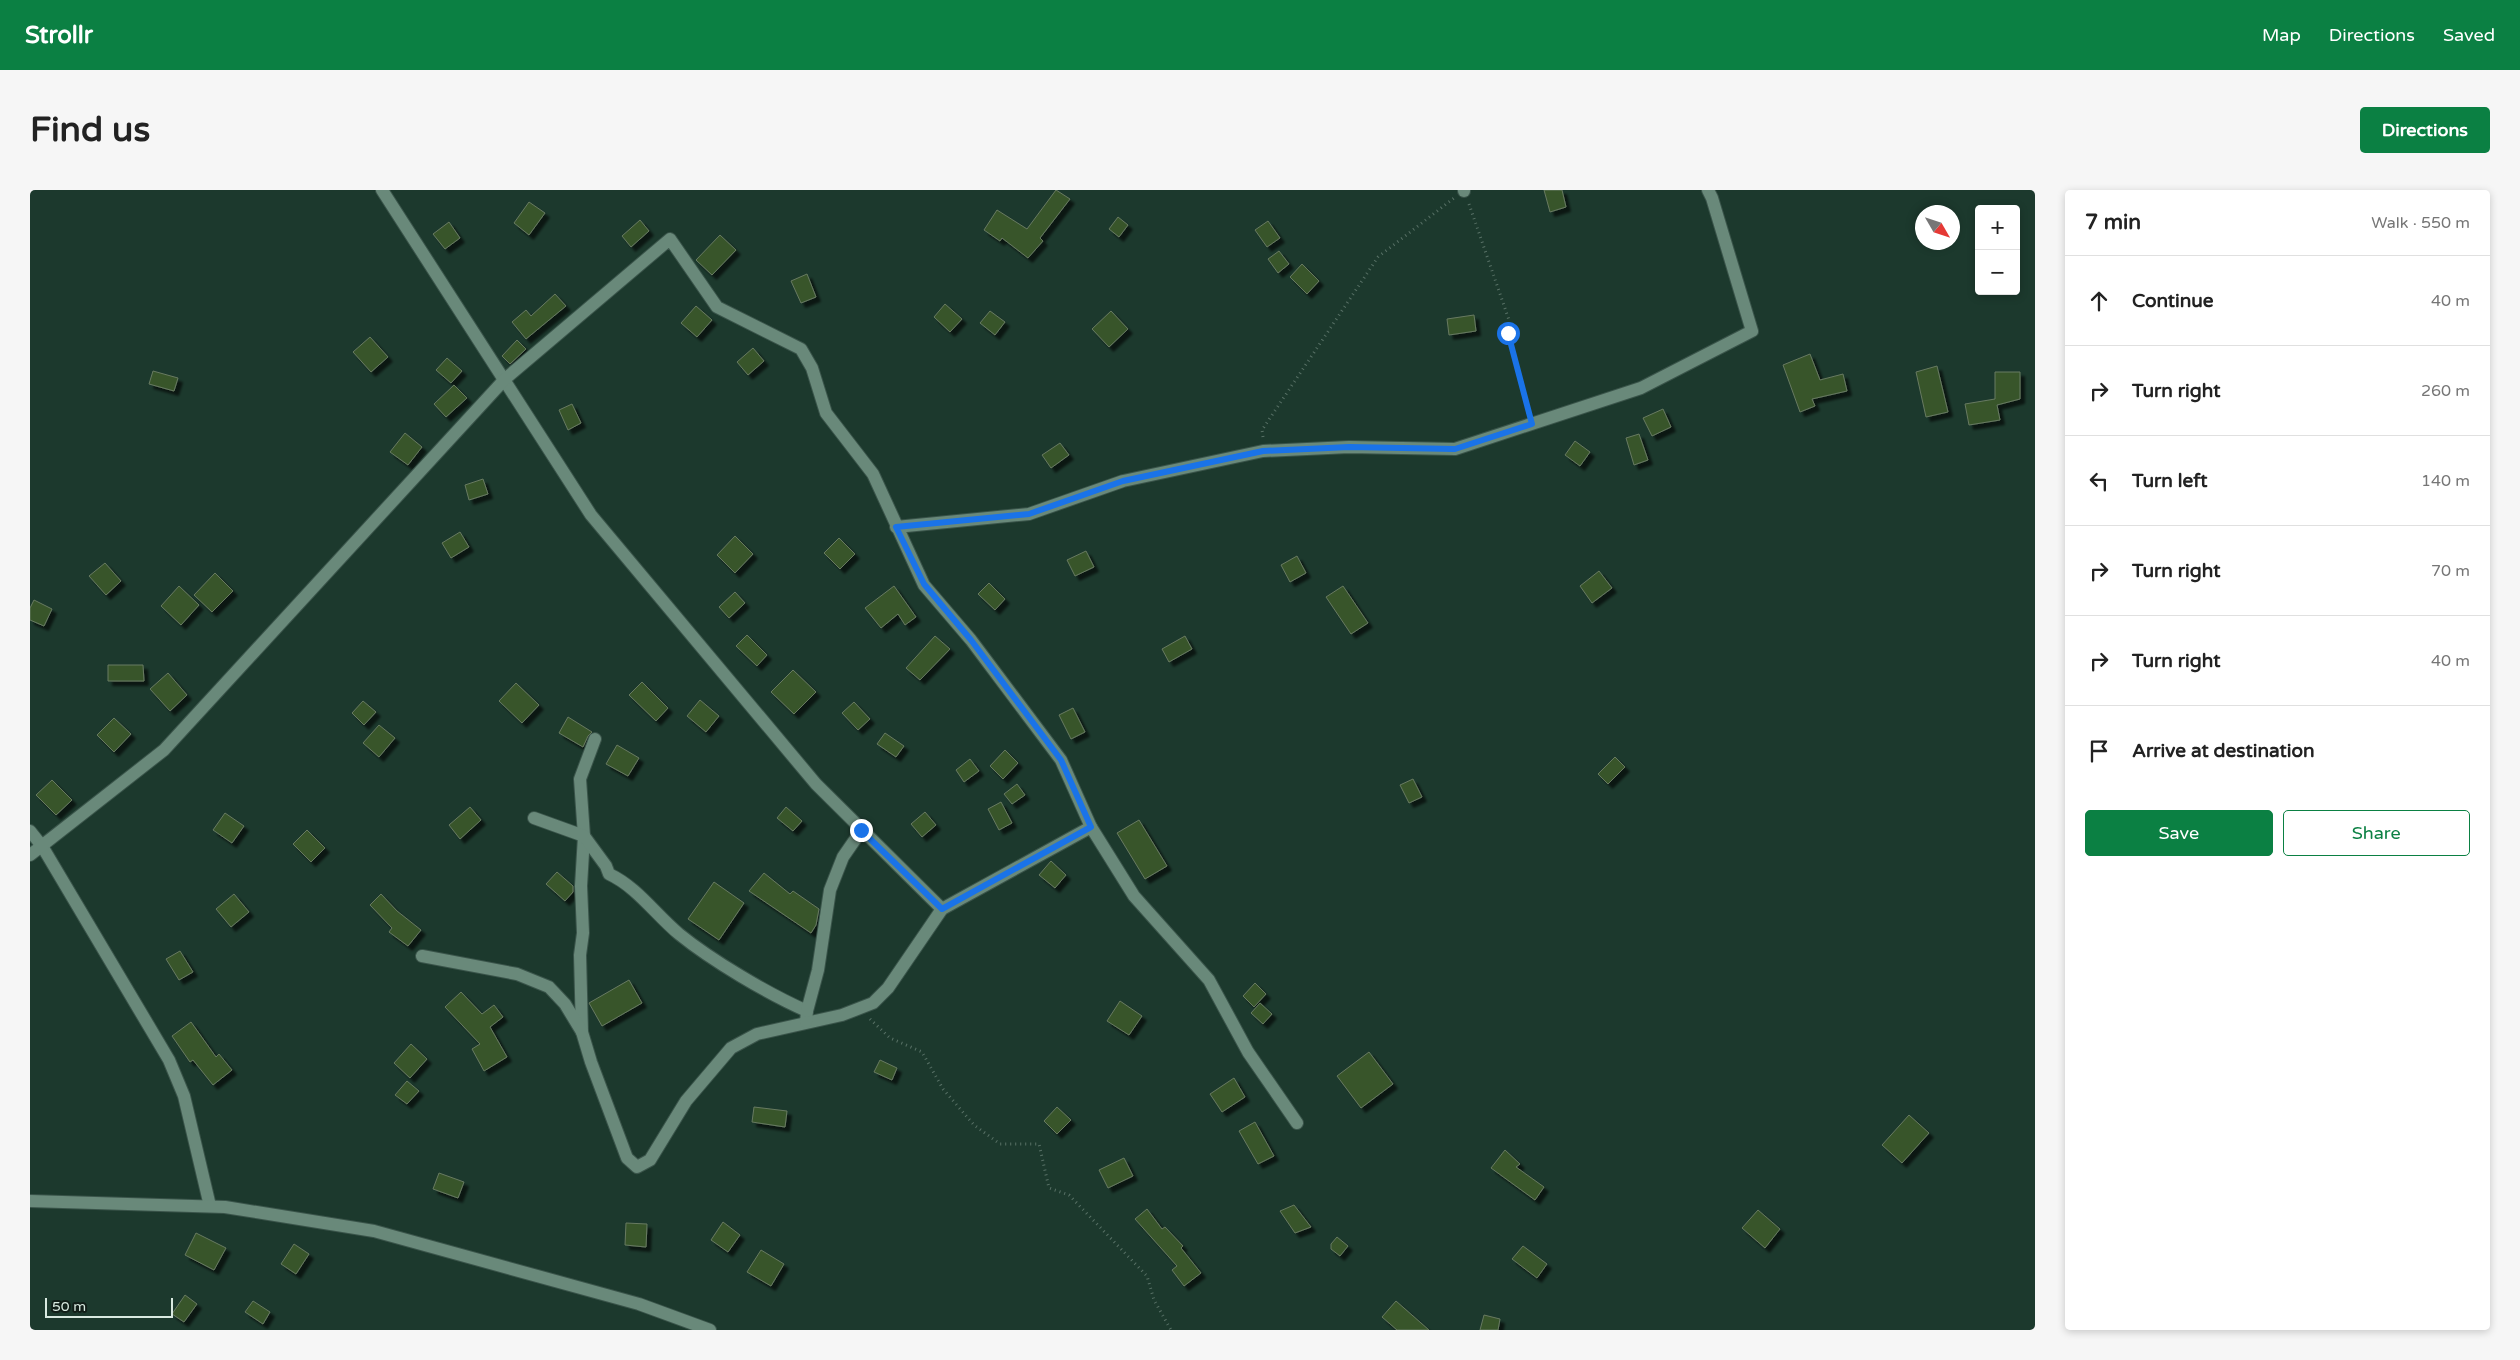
<!DOCTYPE html>
<html lang="en">
<head>
<meta charset="utf-8">
<style>
  body { margin:0; font-family:"Varela Round",sans-serif; background:#f6f6f6; color:#222 }
  .controls { position:absolute; right:15px; top:15px; display:grid; overflow:hidden; border-radius:5px; box-shadow:0 2px 8px #0003 }
  .controls button { width:45px; height:45px; display:grid; place-items:center; padding:0; border:0; border-bottom:1px solid #e0e0e0; background:#fff; color:#222; font:25px sans-serif }
  .compass { position:absolute; left:1885px; top:15px; width:45px; height:45px; border-radius:50%; background:#fff; box-shadow:0 2px 8px #0003; rotate:129deg }
  .scale { position:absolute; left:15px; bottom:12px; width:128px; box-sizing:border-box; padding-left:5px; border:2px solid #d8e9e0; border-top:0; font-size:14px; line-height:18px; white-space:nowrap; color:#d8e9e0; -webkit-text-stroke:4px #111e18; paint-order:stroke }
  .stop { position:absolute; width:15px; height:15px; margin:-11px; border:4px solid #1a73e8; border-radius:50%; background:#fff }
  .stop.end { background:#1a73e8; border-color:#fff; box-shadow:0 1px 5px #0008 }
  .list { margin:0; padding:0; list-style:none }
  h2 { display:flex; justify-content:space-between; align-items:center; height:65px; margin:0; padding:0 20px; font-size:21px }
  h2 small { font-size:16px; font-weight:400; color:#767676 }
  .list li { display:grid; grid-template-columns:32px 1fr auto; gap:15px; align-items:center; box-sizing:border-box; height:90px; padding:0 20px; border-top:1px solid #e0e0e0 }
  .list b { display:block; font-size:19px; white-space:nowrap }
  .list em { font-size:16px; font-style:normal; color:#767676 }
  .actions { display:flex; gap:10px; padding:15px 20px }
  .actions a { flex:1; padding:11px 0; border:1px solid #0b8043; border-radius:5px; text-align:center; font-size:18px; color:#0b8043 }
  .actions .main { background:#0b8043; color:#fff }
  .icon { flex:none; width:28px; height:28px; fill:none; stroke:currentColor; stroke-width:2; stroke-linecap:round; stroke-linejoin:round }
  .map { position:relative; flex:none; width:2005px; height:1140px; overflow:hidden; border-radius:5px }
  header { display:flex; align-items:center; gap:30px; box-sizing:border-box; height:70px; padding:0 25px; background:#0b8043; color:#fff }
  header strong { font-size:24px }
  nav { display:flex; gap:28px; margin-inline-start:auto; font-size:18px }
  .intro { display:flex; align-items:center; justify-content:space-between; box-sizing:border-box; height:120px; padding:0 30px }
  h1 { margin:0; font-size:35px }
  .button { padding:12px 22px; border-radius:5px; background:#0b8043; color:#fff; font-size:18px; font-weight:700 }
  main { display:flex; gap:30px; padding:0 30px }
  aside { flex:1; background:#fff; border-radius:5px; box-shadow:0 2px 8px #0003 }
  .map>svg:first-child { display:block }
  .building { fill:#37552c; stroke:#687a61; filter:url(#shadow) }
  .lines { fill:none; stroke-linecap:round; stroke-linejoin:round }
  .street-casing { stroke:#3a544a; stroke-width:14 }
  .path { stroke:#587166; stroke-width:3; stroke-dasharray:1 4; stroke-linecap:butt }
  .street { stroke:#69897a; stroke-width:12 }
  .route { stroke:#1a73e8; stroke-width:6 }
</style>
</head>
<body>
<header>
<strong>Strollr</strong>
<nav><a>Map</a><a>Directions</a><a>Saved</a></nav>
</header>
<div class="intro"><h1>Find us</h1><a class="button">Directions</a></div>
<main>
<div class="map">
<svg width="2005" height="1140" viewBox="0 0 2005 1140">
  <defs>
    <filter id="shadow"><feDropShadow dx="4.5" dy="4.5" stdDeviation="1" flood-color="#0009"/></filter>
  </defs>
  <rect width="100%" height="100%" fill="#1c392d"/>
  <g class="building">
    <path d="M1026,0L1040,9L1010,48L1013,51L998,68L972,48L970,51L954,40L967,20L997,39Z"/>
    <path d="M1514,0H1532L1536,17L1520,22Z"/>
    <path d="M499,12L515,23L499,45L484,33Z"/>
    <path d="M1088,27L1098,35L1089,47L1079,39Z"/>
    <path d="M610,30L619,41L601,57L592,46Z"/>
    <path d="M1238,31L1250,48L1237,57L1225,40Z"/>
    <path d="M419,32L430,48L415,59L403,44Z"/>
    <path d="M690,45L706,60L682,85L666,70Z"/>
    <path d="M1249,61L1259,74L1248,83L1238,69Z"/>
    <path d="M1272,74L1289,91L1277,104L1260,87Z"/>
    <path d="M777,84L786,107L771,113L761,91Z"/>
    <path d="M525,104L536,116L496,149L482,132L496,120L501,126Z"/>
    <path d="M915,114L932,129L920,142L904,127Z"/>
    <path d="M666,116L682,130L667,147L651,133Z"/>
    <path d="M960,121L975,132L965,145L950,133Z"/>
    <path d="M1081,121L1098,139L1079,157L1062,139Z"/>
    <path d="M1444,125L1446,141L1419,145L1417,129Z"/>
    <path d="M340,147L358,167L341,182L323,162Z"/>
    <path d="M487,150L496,159L480,174L472,166Z"/>
    <path d="M723,158L734,171L718,185L707,172Z"/>
    <path d="M1780,164L1790,190L1813,184L1817,201L1782,209L1785,216L1770,222L1753,175Z"/>
    <path d="M417,168L432,181L421,193L406,180Z"/>
    <path d="M1907,176L1918,222L1896,227L1886,182Z"/>
    <path d="M123,181L148,188L144,201L119,194Z"/>
    <path d="M1965,182H1990V209L1967,215L1970,230L1939,235L1935,214L1965,209Z"/>
    <path d="M424,195L437,208L416,227L404,214Z"/>
    <path d="M542,214L551,233L538,240L529,220Z"/>
    <path d="M1633,219L1641,237L1622,246L1613,228Z"/>
    <path d="M375,243L392,257L378,275L360,262Z"/>
    <path d="M1609,244L1618,270L1604,275L1596,248Z"/>
    <path d="M1545,251L1560,262L1550,276L1535,265Z"/>
    <path d="M1030,253L1039,265L1021,278L1012,265Z"/>
    <path d="M453,289L458,304L439,310L435,295Z"/>
    <path d="M430,342L439,357L421,368L412,353Z"/>
    <path d="M705,346L723,364L705,383L687,365Z"/>
    <path d="M809,348L825,364L810,379L794,363Z"/>
    <path d="M1056,361L1064,377L1045,386L1037,370Z"/>
    <path d="M1267,366L1276,383L1260,392L1251,375Z"/>
    <path d="M75,373L91,391L76,405L59,386Z"/>
    <path d="M1569,381L1582,398L1562,413L1550,396Z"/>
    <path d="M185,383L203,401L182,422L164,405Z"/>
    <path d="M959,393L975,409L965,420L948,404Z"/>
    <path d="M149,396L169,415L151,435L131,416Z"/>
    <path d="M864,396L886,427L875,435L868,424L851,438L835,418Z"/>
    <path d="M1313,396L1338,433L1321,444L1296,407Z"/>
    <path d="M705,402L715,413L699,428L689,417Z"/>
    <path d="M4,410L22,419L14,436L0,430V418Z"/>
    <path d="M717,445L737,465L727,476L706,456Z"/>
    <path d="M905,446L920,459L890,490L876,478Z"/>
    <path d="M1155,446L1162,459L1139,472L1132,459Z"/>
    <path d="M78,475H113L114,491H78Z"/>
    <path d="M763,480L786,502L764,524L741,502Z"/>
    <path d="M138,483L157,505L140,521L120,499Z"/>
    <path d="M612,492L638,518L626,531L599,505Z"/>
    <path d="M486,493L509,515L492,533L469,511Z"/>
    <path d="M670,510L689,526L676,542L657,526Z"/>
    <path d="M333,511L346,522L334,535L322,523Z"/>
    <path d="M824,512L840,529L828,540L812,523Z"/>
    <path d="M1043,518L1055,542L1041,549L1029,525Z"/>
    <path d="M538,527L562,542L558,546L553,557L529,543Z"/>
    <path d="M84,528L101,544L84,562L67,545Z"/>
    <path d="M349,535L365,548L349,567L333,553Z"/>
    <path d="M855,543L874,556L866,567L847,554Z"/>
    <path d="M587,555L609,568L598,586L576,574Z"/>
    <path d="M975,560L988,573L973,589L960,576Z"/>
    <path d="M1585,567L1595,577L1578,594L1568,584Z"/>
    <path d="M940,569L949,581L934,592L926,580Z"/>
    <path d="M1383,589L1392,607L1379,613L1370,595Z"/>
    <path d="M22,590L42,610L26,625L6,605Z"/>
    <path d="M987,594L995,605L982,614L974,604Z"/>
    <path d="M971,612L982,633L969,640L958,619Z"/>
    <path d="M440,617L451,630L430,649L419,635Z"/>
    <path d="M756,617L772,631L763,641L747,628Z"/>
    <path d="M895,622L906,635L892,647L881,634Z"/>
    <path d="M195,623L214,636L202,653L183,640Z"/>
    <path d="M1109,630L1137,676L1115,689L1087,643Z"/>
    <path d="M277,640L295,658L281,672L263,654Z"/>
    <path d="M1021,671L1036,685L1025,698L1009,685Z"/>
    <path d="M527,682L543,696V702L535,711L516,694Z"/>
    <path d="M734,683L760,704L763,701L789,719L786,735L781,743L719,701Z"/>
    <path d="M684,692L714,713L689,750L658,729Z"/>
    <path d="M204,704L219,722L201,737L186,719Z"/>
    <path d="M351,704L367,721L391,740L378,756L359,742L362,738L340,715Z"/>
    <path d="M150,761L163,782L149,790L136,769Z"/>
    <path d="M599,790L612,813L572,836L559,813Z"/>
    <path d="M1225,793L1236,804L1224,817L1213,806Z"/>
    <path d="M431,802L452,824L464,815L473,827L460,837L477,867L454,881L442,859L450,854L415,817Z"/>
    <path d="M1090,811L1112,826L1099,845L1077,831Z"/>
    <path d="M1230,813L1242,824L1233,834L1221,823Z"/>
    <path d="M161,832L186,867L189,864L202,880L183,895L163,870L160,872L142,846Z"/>
    <path d="M381,854L397,869L380,888L364,873Z"/>
    <path d="M1339,862L1363,894L1331,918L1307,886Z"/>
    <path d="M850,870L867,878L862,890L844,882Z"/>
    <path d="M1204,888L1215,907L1192,922L1180,904Z"/>
    <path d="M377,891L389,901L377,914L365,905Z"/>
    <path d="M724,917L757,921L755,937L722,932Z"/>
    <path d="M1027,917L1041,930L1027,944L1014,931Z"/>
    <path d="M1879,925L1899,943L1872,973L1852,955Z"/>
    <path d="M1225,932L1244,966L1228,974L1209,941Z"/>
    <path d="M1475,960L1490,974L1486,977L1514,997L1505,1010L1461,978Z"/>
    <path d="M1094,968L1103,986L1078,998L1069,980Z"/>
    <path d="M409,983L434,992L428,1008L403,999Z"/>
    <path d="M1264,1015L1281,1037L1265,1043L1250,1021Z"/>
    <path d="M1117,1019L1132,1039L1135,1037L1153,1056L1151,1058L1171,1083L1154,1096L1142,1080L1147,1076L1105,1029Z"/>
    <path d="M1728,1020L1750,1039L1735,1058L1712,1038Z"/>
    <path d="M693,1032L710,1045L698,1062L681,1050Z"/>
    <path d="M596,1033L617,1034L616,1057L595,1055Z"/>
    <path d="M166,1043L196,1058L184,1080L155,1065Z"/>
    <path d="M1307,1047L1318,1056L1310,1066L1301,1059V1054Z"/>
    <path d="M264,1054L279,1064L266,1084L251,1074Z"/>
    <path d="M1493,1056L1517,1074L1507,1088L1482,1069Z"/>
    <path d="M731,1060L754,1074L741,1096L717,1082Z"/>
    <path d="M155,1105L167,1114L154,1132L142,1124Z"/>
    <path d="M223,1111L240,1122L233,1134L215,1122Z"/>
    <path d="M1366,1111L1399,1140H1367L1352,1127Z"/>
    <path d="M1454,1125L1470,1129L1468,1140H1450Z"/>
  </g>
  <g class="lines">
    <g class="street-casing">
      <g id="street">
        <path d="M352,0L561,325L786,594L912,719"/>
        <path d="M1434,0V1"/>
        <path d="M866,337L999,324L1093,291L1233,261L1319,257L1425,259L1611,198L1722,141L1682,8L1678,0"/>
        <path d="M565,549L550,589L554,646L551,696L553,743L550,765L552,842L561,872L597,968L607,977L620,970L656,911L701,858L727,844L812,825L843,813L858,798L912,719L1061,637"/>
        <path d="M504,628L554,646L576,676L579,684C607,697 625,724 649,744C681,770 738,804 777,821L776,832"/>
        <path d="M0,641L12,656L139,870L154,906L180,1016"/>
        <path d="M0,665L134,560L475,189L640,49L687,117L771,159L782,178L796,223L843,284L894,395L941,450L1031,570L1061,637L1104,706L1179,790L1218,862L1267,933"/>
        <path d="M392,766L487,784L519,797L535,814L552,842"/>
        <path d="M777,821L788,780L800,700L813,667L831,641"/>
        <path d="M0,1011L195,1017L344,1041L609,1114L680,1140"/>
      </g>
    </g>
    <g class="path">
      <path d="M1439,14L1479,130L1478,143L1498,221"/>
      <path d="M1233,247L1232,240L1348,67L1424,8"/>
      <path d="M840,829L860,848L892,862L913,899L944,935L970,954H1009L1019,998L1039,1005L1117,1086L1124,1110L1141,1140"/>
    </g>
    <use href="#street" class="street"/>
  </g>
  <g class="lines">
    <path class="route" d="M831,640L912,719L1061,637L1031,570L941,450L894,394L866,337L999,324L1093,291L1233,261L1319,257L1425,259L1502,234L1478,143"/>
  </g>
</svg>
<div class="controls">
<button>+</button>
<button>−</button>
</div>
<svg class="compass" viewBox="-18 -18 36 36"><path d="M0-13l5 13h-10z" fill="#e53935"/><path d="M0 13l5-13h-10z" fill="#767676"/></svg>
<div class="scale">50 m</div>
<div class="stop" style="left:1478px;top:143px"></div>
<div class="stop end" style="left:831px;top:640px"></div>
</div>
<aside>
<h2>7 min<small>Walk · 550 m</small></h2>
<ul class="list">
<li><svg class="icon" aria-label="ahead" viewBox="0 0 24 24"><path d="M12 20V5M6 11l6-6 6 6"/></svg><div><b>Continue</b></div><em>40 m</em></li>
<li><svg class="icon" aria-label="right" viewBox="0 0 24 24"><path d="M7 20v-9h11M14 6l5 5-5 5"/></svg><div><b>Turn right</b></div><em>260 m</em></li>
<li><svg class="icon" aria-label="left" viewBox="0 0 24 24"><path d="M17 20v-9H6M10 6l-5 5 5 5"/></svg><div><b>Turn left</b></div><em>140 m</em></li>
<li><svg class="icon" aria-label="right" viewBox="0 0 24 24"><path d="M7 20v-9h11M14 6l5 5-5 5"/></svg><div><b>Turn right</b></div><em>70 m</em></li>
<li><svg class="icon" aria-label="right" viewBox="0 0 24 24"><path d="M7 20v-9h11M14 6l5 5-5 5"/></svg><div><b>Turn right</b></div><em>40 m</em></li>
<li><svg class="icon" aria-label="arrive" viewBox="0 0 24 24"><path d="M6 21V4h12l-3 4 3 4H6"/></svg><div><b>Arrive at destination</b></div></li>
</ul>
<div class="actions"><a class="main">Save</a><a>Share</a></div>
</aside>
</main>
</body>
</html>
